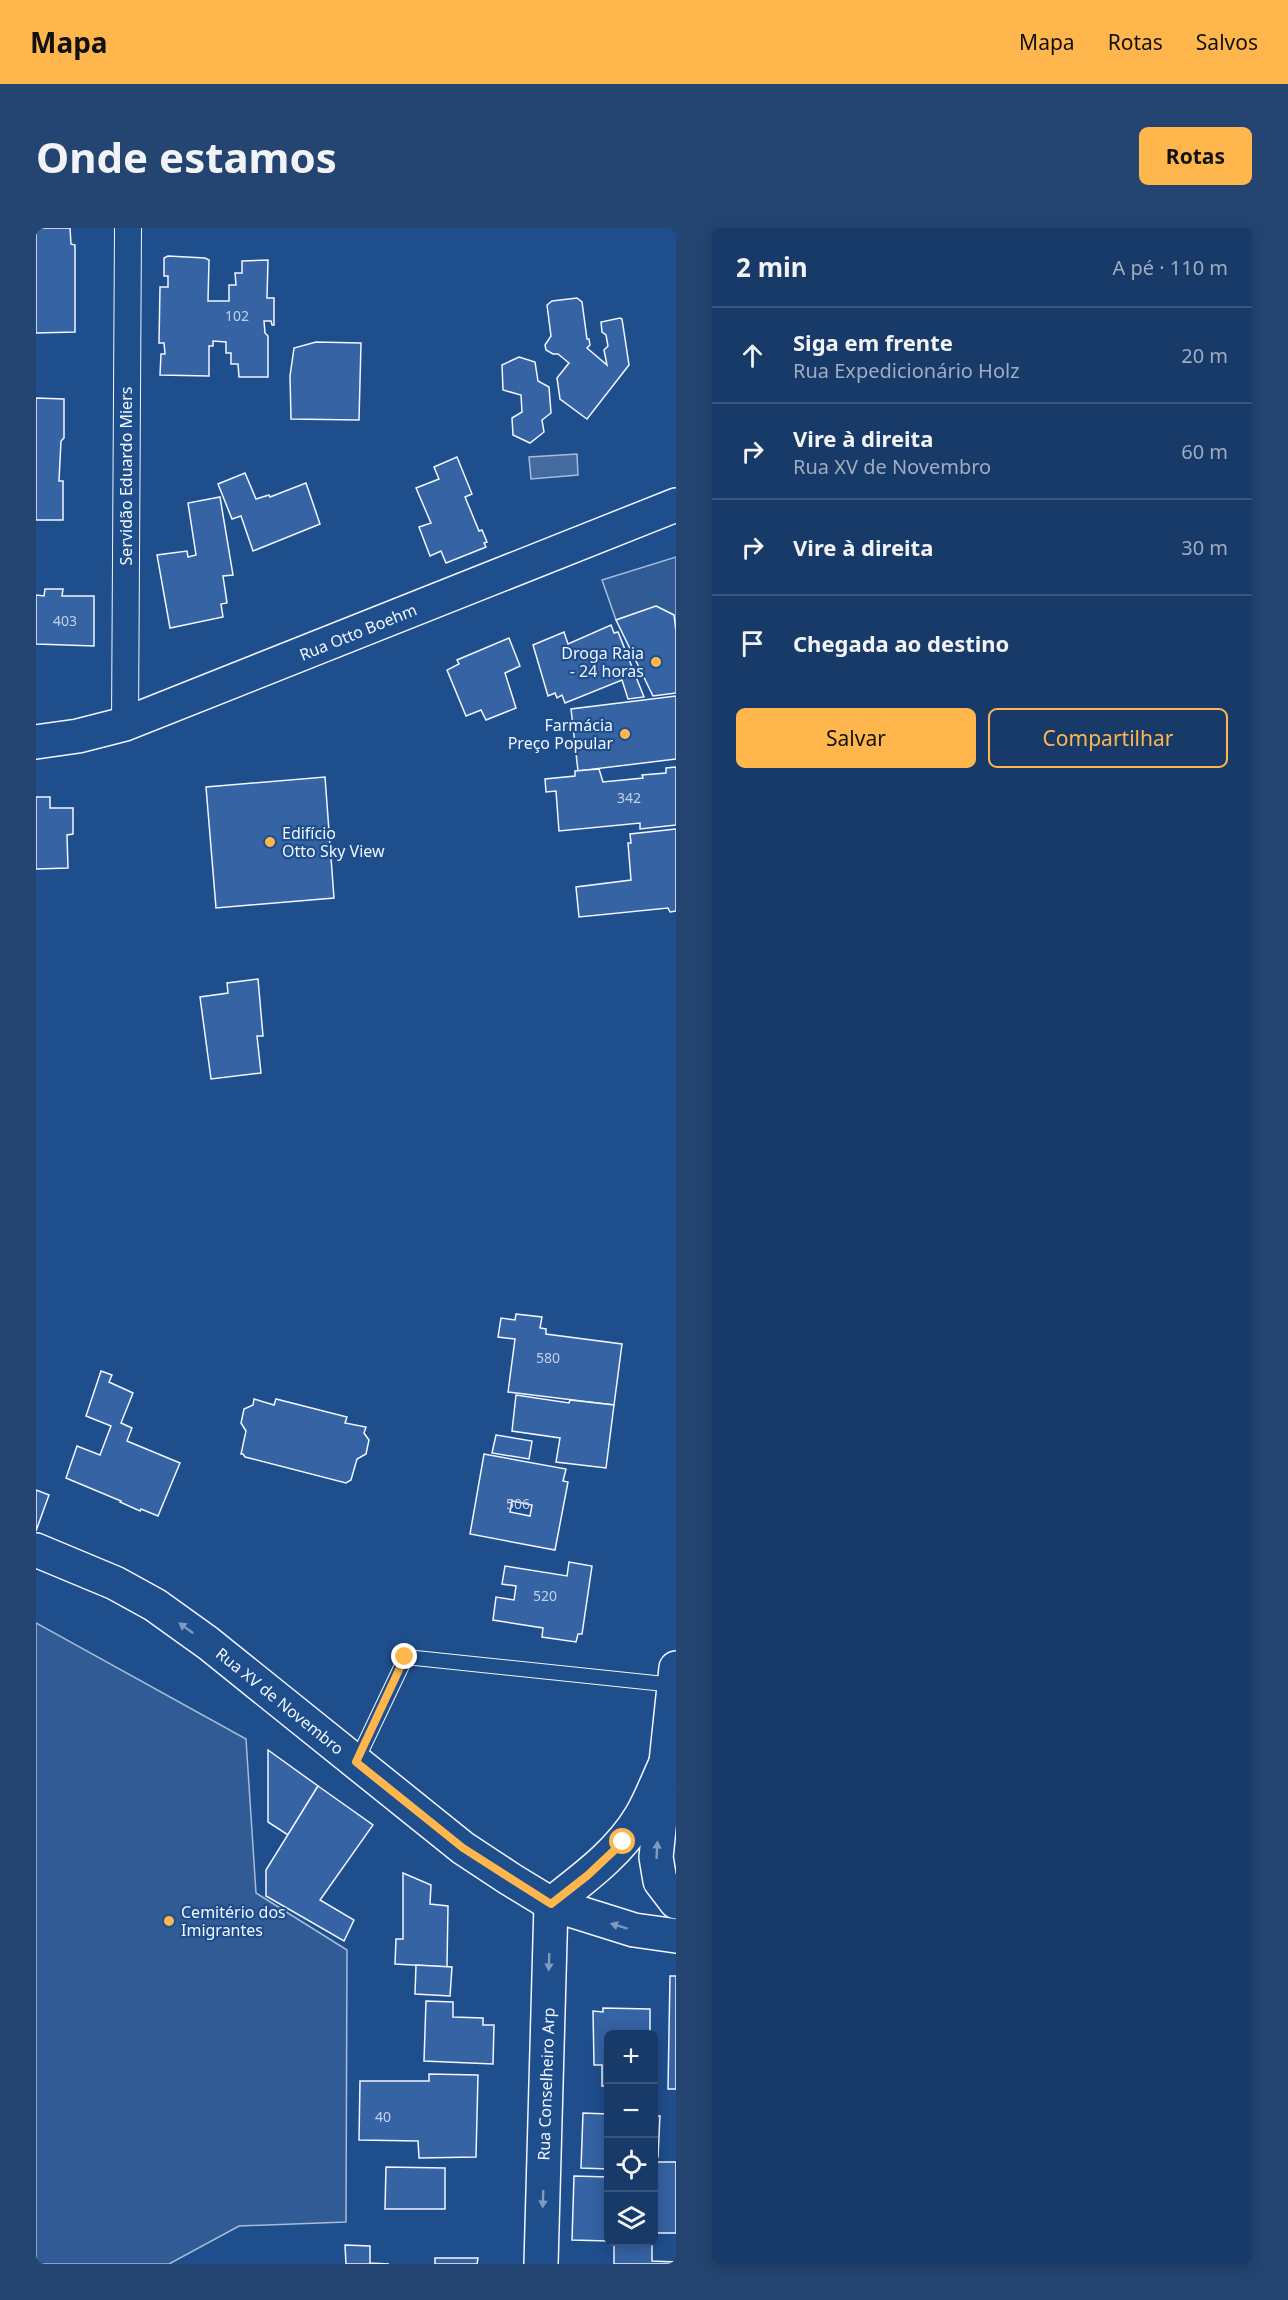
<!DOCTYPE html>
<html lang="pt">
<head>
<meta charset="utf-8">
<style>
  body { margin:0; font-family:"Noto Sans",sans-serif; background:#244571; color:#f1f3f6 }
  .controls { position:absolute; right:18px; bottom:18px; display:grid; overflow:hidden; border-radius:9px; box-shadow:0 3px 15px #0003 }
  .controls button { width:54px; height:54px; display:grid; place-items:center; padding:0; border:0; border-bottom:2px solid #36547d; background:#173a69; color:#f1f3f6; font:30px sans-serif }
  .stop { position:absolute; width:18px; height:18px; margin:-14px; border:4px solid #ffb74d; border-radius:50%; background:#fff }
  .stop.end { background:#ffb74d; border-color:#fff; box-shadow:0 2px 6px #0008 }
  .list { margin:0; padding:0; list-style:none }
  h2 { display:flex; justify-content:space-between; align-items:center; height:78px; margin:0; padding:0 24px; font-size:26px }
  h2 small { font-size:20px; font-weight:400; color:#9eadc0 }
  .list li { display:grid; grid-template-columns:39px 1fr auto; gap:18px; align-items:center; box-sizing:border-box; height:96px; padding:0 24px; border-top:2px solid #36547d }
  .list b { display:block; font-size:22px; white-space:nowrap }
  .list p { margin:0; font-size:20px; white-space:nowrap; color:#9eadc0 }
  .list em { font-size:20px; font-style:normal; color:#9eadc0 }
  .actions { display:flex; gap:12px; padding:18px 24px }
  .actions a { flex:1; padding:14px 0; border:2px solid #ffb74d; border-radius:9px; text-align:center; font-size:21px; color:#ffb74d }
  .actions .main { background:#ffb74d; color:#111 }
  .icon { flex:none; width:33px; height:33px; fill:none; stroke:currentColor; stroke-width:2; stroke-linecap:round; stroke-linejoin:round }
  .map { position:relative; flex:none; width:640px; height:2036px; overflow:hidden; border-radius:9px }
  header { display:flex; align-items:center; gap:36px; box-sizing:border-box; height:84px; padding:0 30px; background:#ffb74d; color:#111 }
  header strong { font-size:28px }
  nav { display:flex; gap:33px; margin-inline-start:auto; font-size:21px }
  .intro { display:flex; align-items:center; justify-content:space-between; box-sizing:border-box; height:144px; padding:0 36px }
  h1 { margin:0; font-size:42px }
  .button { padding:15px 27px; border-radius:9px; background:#ffb74d; color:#111; font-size:21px; font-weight:700 }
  main { display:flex; gap:36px; padding:0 36px }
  aside { flex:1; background:#173a69; border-radius:9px; box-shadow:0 3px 15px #0003 }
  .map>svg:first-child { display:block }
  .built { fill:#305b95; stroke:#a8bbd7; stroke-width:1.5 }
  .water { fill:#446ba0; stroke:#a8bbd7; stroke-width:1.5 }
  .building { fill:#3563a3; stroke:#f2f6ff; stroke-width:1.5; fill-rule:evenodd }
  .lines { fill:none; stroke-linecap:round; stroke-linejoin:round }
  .lane-casing { stroke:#f2f6ff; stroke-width:16 }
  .street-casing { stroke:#f2f6ff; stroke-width:28 }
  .secondary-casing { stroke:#f2f6ff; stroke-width:36 }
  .primary-casing { stroke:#f2f6ff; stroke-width:36 }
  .lane { stroke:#1f4e8c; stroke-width:14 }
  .street { stroke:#1f4e8c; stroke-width:26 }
  .secondary { stroke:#1f4e8c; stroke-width:33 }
  .primary { stroke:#1f4e8c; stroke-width:33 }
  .oneway { fill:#7e9ac0 }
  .route { stroke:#ffb74d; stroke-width:8 }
  .poi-dot { fill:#ffb74d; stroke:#1f4e8c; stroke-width:2 }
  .labels { text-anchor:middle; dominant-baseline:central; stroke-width:4.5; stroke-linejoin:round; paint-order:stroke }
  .number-label { font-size:14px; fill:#c3d1e8 }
  .street-label { font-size:16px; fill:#f2f6ff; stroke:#1f4e8c }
  .poi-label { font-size:16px; fill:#f2f6ff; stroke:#1f4e8c; text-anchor:end }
</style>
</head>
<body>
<header>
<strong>Mapa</strong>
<nav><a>Mapa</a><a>Rotas</a><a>Salvos</a></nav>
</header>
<div class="intro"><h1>Onde estamos</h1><a class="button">Rotas</a></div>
<main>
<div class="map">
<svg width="640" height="2036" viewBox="0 0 640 2036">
  <rect width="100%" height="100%" fill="#1f4e8c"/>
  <g class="built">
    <path d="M640,329V403L638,387L620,378L580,392L566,352Z"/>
    <path d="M0,1395L210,1511L220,1665L311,1722L310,1994L203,1998L133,2036H0Z"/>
  </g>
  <path class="water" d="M541,226L542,247L495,251L493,229Z"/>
  <g class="building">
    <path d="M0,0H34L35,16L39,17V104L0,105Z"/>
    <path d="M132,28L169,30L173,32L172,73H193V57H200L199,45H206V33L232,32L231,70H238V97H236L235,93H228L229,105L232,108V149H203L202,136H195V125H190V114L177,113V118H173V148L124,147L125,126H129L128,115H123L124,59H132V48H128V30Z"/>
    <path d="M541,70L546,74L551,111H553L554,117L551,120L571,137L568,122L572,118L570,107L566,104L565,94L584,90L586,91L593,137L551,191L524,171L521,150L533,135L522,126H517L510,122L509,117L515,108L511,77L516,73Z"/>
    <path d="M280,114L325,115L323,192L255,191L254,148L258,120Z"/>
    <path d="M483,129L499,134L502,153L513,159L515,185L506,192L508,204L494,215L477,207L476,190L486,184L485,167L467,162L466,137Z"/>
    <path d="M0,170L28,171V210L25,213L23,253H27V292H0Z"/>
    <path d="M421,229L436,266L429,269L443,303L446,302L451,314L448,315L450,319L410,335L405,323L394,328L383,299L395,295L380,260L403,251L398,239Z"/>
    <path d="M209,245L220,271L233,267L234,269L270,255L284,296L217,323L205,288L196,291L182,256Z"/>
    <path d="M184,269L197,347L187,348L191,375L185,376L187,389L134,400L121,327L151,323L152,329L160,327L152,275Z"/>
    <path d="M9,361H27L26,368H58V418L0,416V367L8,368Z"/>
    <path d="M620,378L638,387L640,403V465L617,468L580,392Z"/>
    <path d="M575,397L578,405L582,404L608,469L592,471L586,452L529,475L526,467L521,470L519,465L512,468L497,417L528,404L532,416Z"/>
    <path d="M473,410L484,438L469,445L480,480L450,492L445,482L430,488L411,442L423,436L421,432Z"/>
    <path d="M640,468V531L542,543L535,481Z"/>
    <path d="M640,539V597L604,601V595L523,603L520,563L510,564L509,551L539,548V543L563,541L567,554L607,550L606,547L630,545V540Z"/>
    <path d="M289,549L298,670L180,680L170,559Z"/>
    <path d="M0,569H14V580H37V606L31,607L32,640L0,641Z"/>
    <path d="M640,601V683L634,684L632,680L543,689L540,659L595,652L592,615H595L594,606Z"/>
    <path d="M222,751L227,808H221L225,845L175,851L164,769L192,765L191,755Z"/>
    <path d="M480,1086L506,1089L504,1100L510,1101V1106L586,1116L578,1177L472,1164L479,1111L462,1109L465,1090L479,1092Z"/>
    <path d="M65,1143L76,1147L73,1154L97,1165L85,1195L96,1200L91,1213L144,1235L122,1288L105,1281L104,1283L84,1274L85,1273L30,1250L41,1218L64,1227L75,1198L50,1188Z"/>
    <path d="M480,1167L533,1175L534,1172L578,1177L570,1240L520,1234L524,1210L476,1203Z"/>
    <path d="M218,1171L238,1177L240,1171L311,1189L309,1195L330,1199L328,1205L333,1212L330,1226L321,1231L315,1252L310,1255L209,1229L207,1226H205L210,1203L205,1195L208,1181L217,1177Z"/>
    <path d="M460,1207L496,1213L493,1231L456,1225Z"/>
    <path d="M448,1226L530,1241L527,1253L532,1254L519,1322L434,1306ZM476,1273L496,1277L494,1288L474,1284Z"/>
    <path d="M0,1262L13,1267L0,1303Z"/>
    <path d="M533,1334L556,1338L546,1406H542L540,1414L506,1409L507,1400L457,1392L460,1369L478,1372L480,1358L466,1356L469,1338L531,1348Z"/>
    <path d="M232,1522L282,1558L252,1607L232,1594Z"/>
    <path d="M282,1558L337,1597L284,1672L318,1692L308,1713L230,1668V1642Z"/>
    <path d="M367,1645L395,1657L394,1676L412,1678L411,1739L359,1736L360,1711H367Z"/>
    <path d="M380,1737L416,1739L414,1768L379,1766Z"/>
    <path d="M634,1748H640V1861H632Z"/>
    <path d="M390,1773L417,1774V1789L447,1790V1797H458L457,1836L388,1833Z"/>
    <path d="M567,1780L614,1781V1806H572V1858H566V1837H558L557,1783L567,1784Z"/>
    <path d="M393,1846L442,1847L440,1929L383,1930L382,1913L323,1912L324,1853H393Z"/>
    <path d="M547,1885L572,1886V1941L545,1940Z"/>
    <path d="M618,1888H624L622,1929H618Z"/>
    <rect x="618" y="1934" width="22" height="71"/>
    <path d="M350,1939L409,1940V1981H349Z"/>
    <path d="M538,1948L572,1949V2013L536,2012Z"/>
    <path d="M578,2016L616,2017V2033L640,2034V2036H578Z"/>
    <path d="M309,2017L334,2018V2035L353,2036H310Z"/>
    <path d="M399,2030H442L441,2036H399Z"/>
  </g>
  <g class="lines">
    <g class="lane-casing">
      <path id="lane" d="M320,1534L370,1429L638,1457"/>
    </g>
    <g class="street-casing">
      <path id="street" d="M89,496L92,0"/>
    </g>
    <g class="secondary-casing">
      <g id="secondary">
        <path d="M0,514L42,508L89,496L640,277"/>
        <path d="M640,1440L620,1629L624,1653L640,1674"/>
        <path d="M505,2036L515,1676C548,1650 583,1625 605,1588C614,1573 621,1554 629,1537"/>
      </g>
    </g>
    <g class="primary-casing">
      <path id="primary" d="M0,1322L79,1355L119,1377L172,1415L427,1620L474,1651L515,1676L598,1702L640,1708"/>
    </g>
    <use href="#lane" class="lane"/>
    <use href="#street" class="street"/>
    <use href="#secondary" class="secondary"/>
    <use href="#primary" class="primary"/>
  </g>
  <defs><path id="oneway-solid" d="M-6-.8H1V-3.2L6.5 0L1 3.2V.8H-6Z" transform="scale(1.5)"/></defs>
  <g class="oneway">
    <use href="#oneway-solid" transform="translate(150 1400) rotate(-144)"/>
    <use href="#oneway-solid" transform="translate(621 1622) rotate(-87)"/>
    <use href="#oneway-solid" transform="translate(583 1698) rotate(-163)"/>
    <use href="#oneway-solid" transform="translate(513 1734) rotate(92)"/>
    <use href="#oneway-solid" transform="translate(507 1971) rotate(92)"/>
  </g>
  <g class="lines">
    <path class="route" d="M369,1429L320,1534L427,1620L515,1676L552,1647L587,1614"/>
  </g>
  <g class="poi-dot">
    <circle cx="620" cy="434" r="6"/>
    <circle cx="589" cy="506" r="6"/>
    <circle cx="234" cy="614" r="6"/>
    <circle cx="133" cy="1693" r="6"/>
  </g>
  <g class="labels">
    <g class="number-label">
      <text x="201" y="87">102</text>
      <text x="29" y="392">403</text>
      <text x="593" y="569">342</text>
      <text x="512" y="1129">580</text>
      <text x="482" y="1275">506</text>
      <text x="509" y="1367">520</text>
      <text x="347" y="1888">40</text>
    </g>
    <g class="street-label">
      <text transform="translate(90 248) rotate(-90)">Servidão Eduardo Miers</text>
      <text transform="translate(322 404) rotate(-22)">Rua Otto Boehm</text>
      <text transform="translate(244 1473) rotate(39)">Rua XV de Novembro</text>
      <text transform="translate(510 1856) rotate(-88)">Rua Conselheiro Arp</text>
    </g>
    <g class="poi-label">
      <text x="608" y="425">Droga Raia<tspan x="608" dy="18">- 24 horas</tspan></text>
      <text x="577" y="497">Farmácia<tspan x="577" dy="18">Preço Popular</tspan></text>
      <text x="246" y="605" text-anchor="start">Edifício<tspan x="246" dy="18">Otto Sky View</tspan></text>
      <text x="145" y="1684" text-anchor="start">Cemitério dos<tspan x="145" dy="18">Imigrantes</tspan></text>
    </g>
  </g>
</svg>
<div class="controls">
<button>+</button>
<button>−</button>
<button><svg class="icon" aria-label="locate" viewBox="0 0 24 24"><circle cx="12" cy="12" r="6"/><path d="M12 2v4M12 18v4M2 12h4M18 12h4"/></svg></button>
<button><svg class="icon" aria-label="layers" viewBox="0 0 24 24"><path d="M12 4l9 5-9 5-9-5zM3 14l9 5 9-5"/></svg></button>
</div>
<div class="stop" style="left:587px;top:1614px"></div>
<div class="stop end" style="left:369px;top:1429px"></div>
</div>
<aside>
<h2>2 min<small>A pé · 110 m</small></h2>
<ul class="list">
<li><svg class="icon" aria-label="ahead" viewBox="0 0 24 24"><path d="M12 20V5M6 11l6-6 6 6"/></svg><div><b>Siga em frente</b><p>Rua Expedicionário Holz</p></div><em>20 m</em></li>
<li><svg class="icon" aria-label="right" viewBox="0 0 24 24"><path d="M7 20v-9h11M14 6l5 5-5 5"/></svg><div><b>Vire à direita</b><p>Rua XV de Novembro</p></div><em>60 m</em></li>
<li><svg class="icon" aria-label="right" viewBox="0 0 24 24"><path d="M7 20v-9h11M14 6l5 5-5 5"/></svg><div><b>Vire à direita</b></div><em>30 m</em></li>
<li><svg class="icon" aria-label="arrive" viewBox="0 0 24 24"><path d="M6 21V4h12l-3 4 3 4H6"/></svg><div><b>Chegada ao destino</b></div></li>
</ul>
<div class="actions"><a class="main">Salvar</a><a>Compartilhar</a></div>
</aside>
</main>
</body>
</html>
